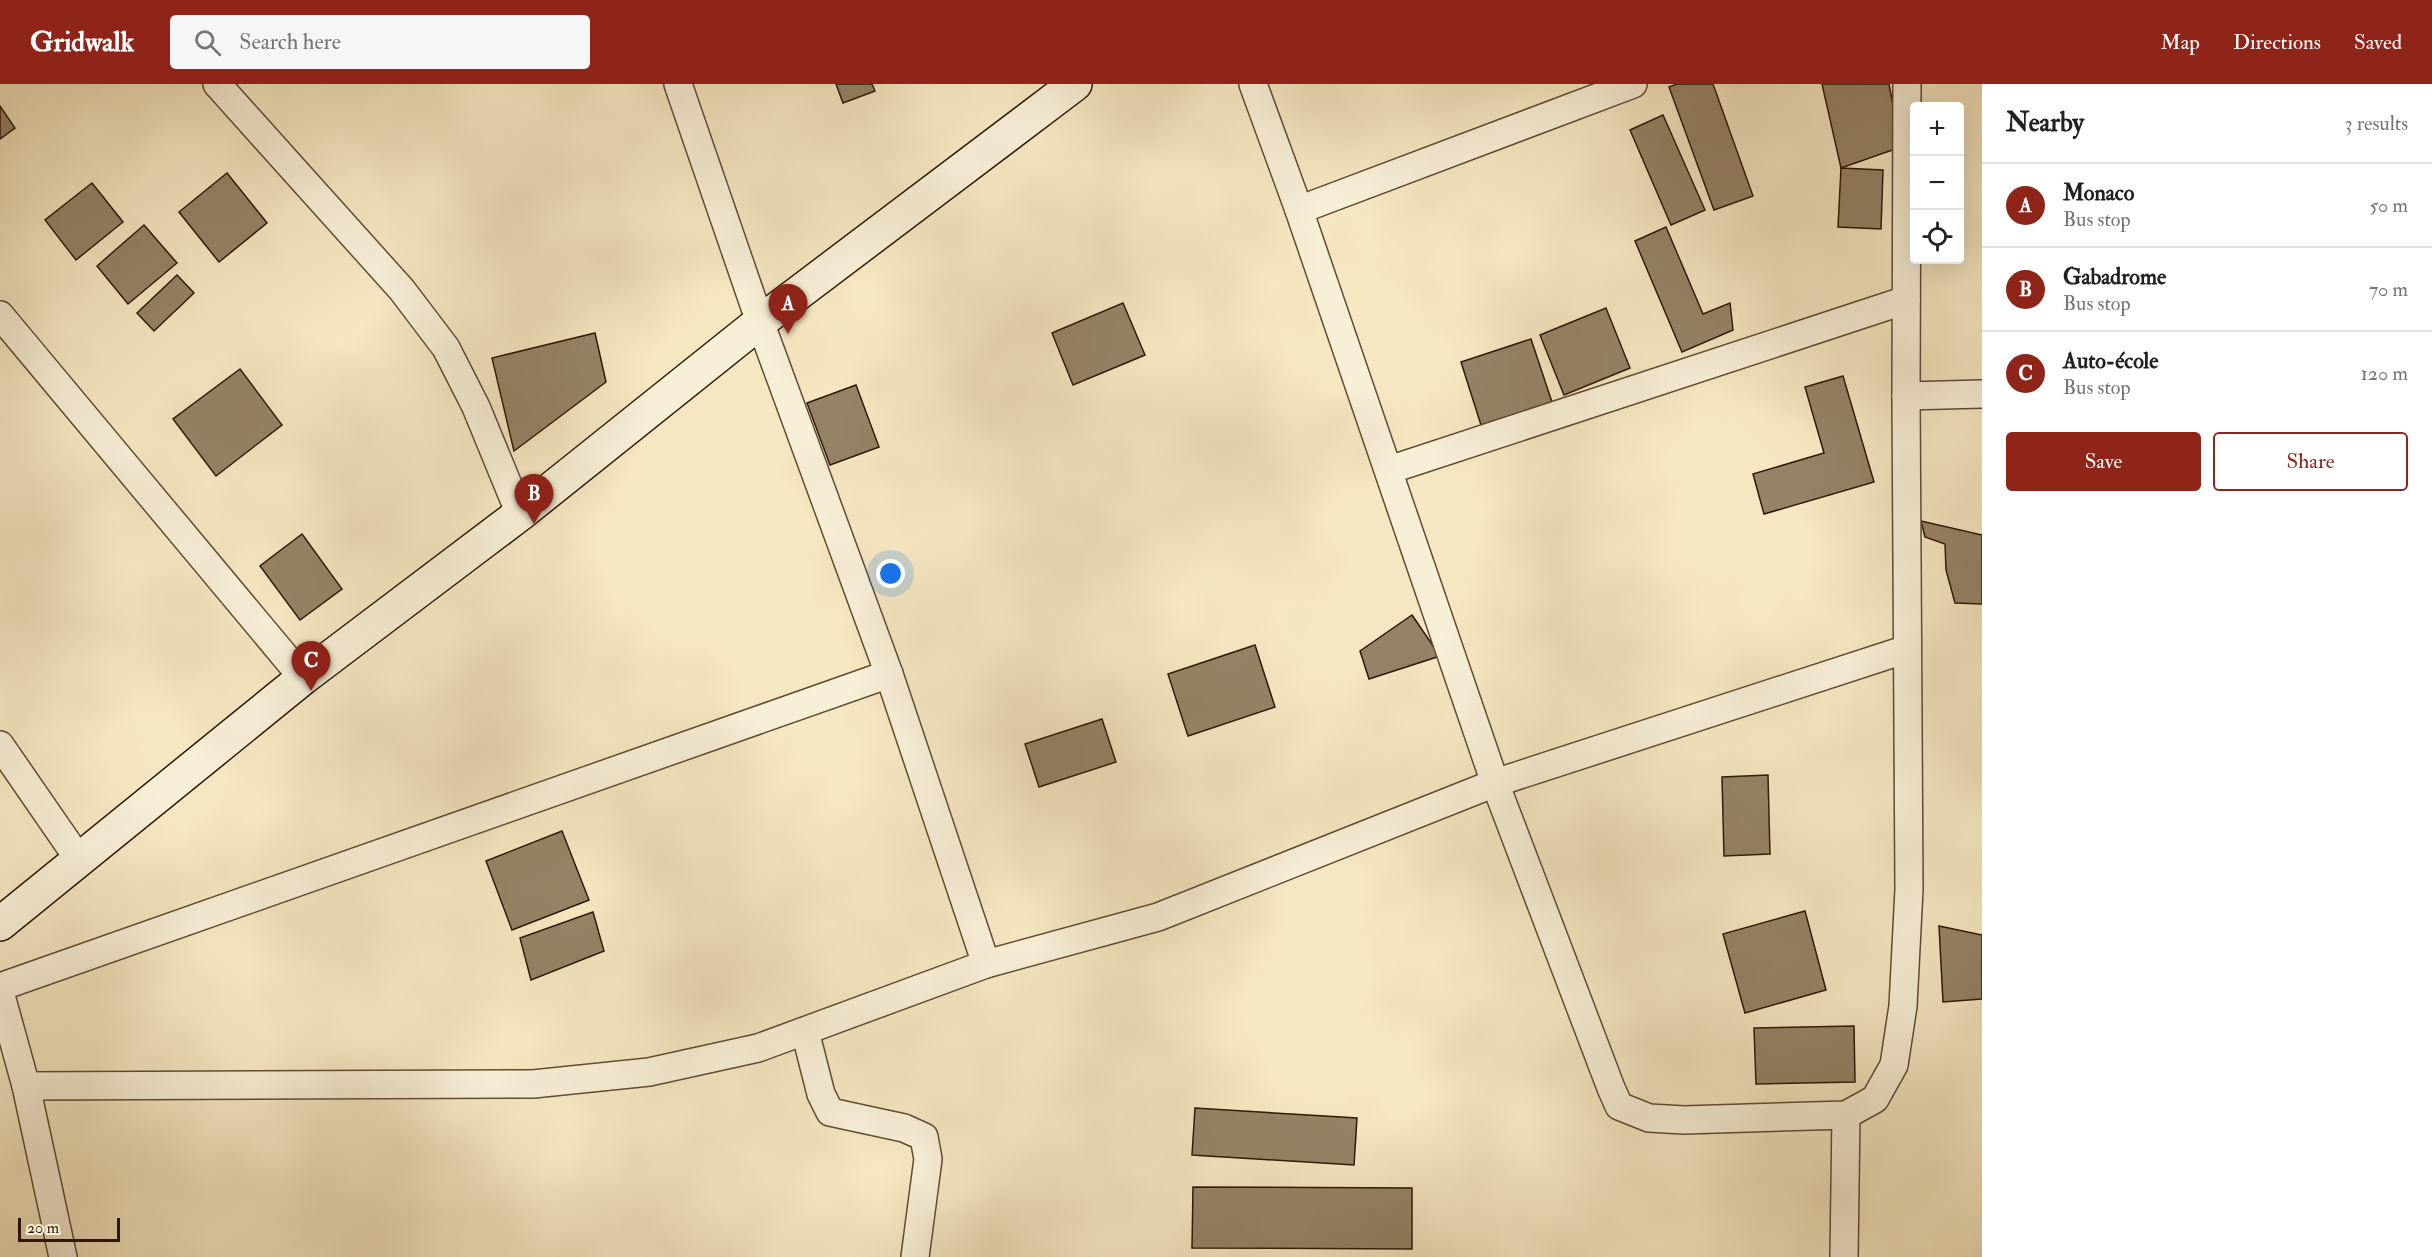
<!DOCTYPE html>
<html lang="en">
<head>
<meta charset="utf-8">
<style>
  body { margin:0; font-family:"IM FELL Double Pica",serif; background:#f6f6f6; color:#202124 }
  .controls { position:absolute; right:18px; top:18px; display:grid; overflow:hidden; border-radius:6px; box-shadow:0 6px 24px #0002 }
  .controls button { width:54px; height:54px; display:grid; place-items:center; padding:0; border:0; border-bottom:2px solid #e0e0e0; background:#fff; color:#202124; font:30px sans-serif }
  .scale { position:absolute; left:18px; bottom:15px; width:102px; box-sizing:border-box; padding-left:6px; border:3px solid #2e1705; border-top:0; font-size:16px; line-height:21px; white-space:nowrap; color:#2e1705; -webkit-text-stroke:4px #f8efd7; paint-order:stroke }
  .you { position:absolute; left:891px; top:490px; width:21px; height:21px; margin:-15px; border:4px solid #fff; border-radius:50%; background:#1a73e8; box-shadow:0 0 0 9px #1a73e833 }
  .badge { display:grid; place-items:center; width:39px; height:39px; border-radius:50%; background:#8f2418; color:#fff; font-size:20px; font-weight:700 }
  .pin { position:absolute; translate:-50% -50px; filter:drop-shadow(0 2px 3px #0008) }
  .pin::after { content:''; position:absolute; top:32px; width:21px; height:18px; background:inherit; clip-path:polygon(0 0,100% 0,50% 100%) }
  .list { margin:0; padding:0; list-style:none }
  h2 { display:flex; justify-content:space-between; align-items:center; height:78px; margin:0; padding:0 24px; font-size:26px }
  h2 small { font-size:20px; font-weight:400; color:#757577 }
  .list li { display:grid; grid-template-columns:39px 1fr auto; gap:18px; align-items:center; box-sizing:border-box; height:84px; padding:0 24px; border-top:2px solid #e0e0e0 }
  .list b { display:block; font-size:22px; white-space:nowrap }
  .list p { margin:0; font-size:20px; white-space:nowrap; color:#757577 }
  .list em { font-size:20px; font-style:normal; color:#757577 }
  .actions { display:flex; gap:12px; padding:18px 24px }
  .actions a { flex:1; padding:14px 0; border:2px solid #8f2418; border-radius:6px; text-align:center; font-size:21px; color:#8f2418 }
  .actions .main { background:#8f2418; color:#fff }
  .icon { flex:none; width:33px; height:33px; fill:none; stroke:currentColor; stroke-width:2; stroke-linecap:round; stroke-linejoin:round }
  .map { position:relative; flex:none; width:1982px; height:1173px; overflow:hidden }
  header { display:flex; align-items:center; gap:36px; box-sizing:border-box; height:84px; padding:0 30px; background:#8f2418; color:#fff }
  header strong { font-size:28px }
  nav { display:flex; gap:33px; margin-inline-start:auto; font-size:21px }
  .search { width:420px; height:54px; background:#f6f6f6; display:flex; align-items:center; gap:15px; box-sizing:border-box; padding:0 21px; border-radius:6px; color:#757577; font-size:22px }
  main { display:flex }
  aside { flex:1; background:#fff }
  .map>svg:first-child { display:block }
  .building { fill:#958367; stroke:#2e1705; stroke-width:1.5 }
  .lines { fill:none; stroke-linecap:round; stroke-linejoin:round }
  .street-casing { stroke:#604b34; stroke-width:30 }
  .secondary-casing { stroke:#2e1705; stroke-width:36 }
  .street { stroke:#f8efd7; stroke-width:27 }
  .secondary { stroke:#f8efd7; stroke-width:33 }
</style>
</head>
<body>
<header>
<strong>Gridwalk</strong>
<div class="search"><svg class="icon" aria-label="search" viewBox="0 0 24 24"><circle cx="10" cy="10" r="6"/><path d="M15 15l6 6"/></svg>Search here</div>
<nav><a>Map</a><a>Directions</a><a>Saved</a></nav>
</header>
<main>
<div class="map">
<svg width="1982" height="1173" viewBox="0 0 1982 1173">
  <rect width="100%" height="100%" fill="#f5e7c1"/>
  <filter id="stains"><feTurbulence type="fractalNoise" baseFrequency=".00333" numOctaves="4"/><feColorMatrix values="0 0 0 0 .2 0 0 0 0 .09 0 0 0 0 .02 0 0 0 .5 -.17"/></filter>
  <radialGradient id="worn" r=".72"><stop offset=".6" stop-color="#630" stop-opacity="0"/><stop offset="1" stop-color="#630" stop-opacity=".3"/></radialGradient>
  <g class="building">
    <path d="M836,0H872L875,7L843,19Z"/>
    <path d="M1677,0H1713L1753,112L1714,126L1669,3Z"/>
    <path d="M1822,0H1889L1901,63L1841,84Z"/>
    <path d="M0,22L15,44L0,55Z"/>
    <path d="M1663,31L1705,126L1671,141L1630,46Z"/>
    <path d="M1841,84L1883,86L1881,145L1838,143Z"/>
    <path d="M227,89L267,139L219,178L179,128Z"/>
    <path d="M92,99L123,138L76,176L45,136Z"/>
    <path d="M144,141L177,179L128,220L97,182Z"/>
    <path d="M1666,143L1703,230L1730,219L1733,246L1682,268L1635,157Z"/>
    <path d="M177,191L194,209L154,247L137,229Z"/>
    <path d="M1123,219L1145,271L1073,301L1052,249Z"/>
    <path d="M1606,224L1630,284L1564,311L1540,251Z"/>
    <path d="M595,249L606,298L514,367L492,274Z"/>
    <path d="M1531,255L1552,318L1481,341L1461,278Z"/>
    <path d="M240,285L282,341L216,392L173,335Z"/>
    <path d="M1843,292L1874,398L1764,430L1753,390L1824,369L1805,303Z"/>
    <path d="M856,301L879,363L830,381L807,319Z"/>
    <path d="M1921,437L1982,451V520L1955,519L1946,486L1945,460L1925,453Z"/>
    <path d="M302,450L342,505L300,536L260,482Z"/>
    <path d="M1412,531L1440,572L1369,595L1360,567Z"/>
    <path d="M1255,561L1275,623L1188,652L1168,590Z"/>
    <path d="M1102,635L1116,678L1039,703L1025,660Z"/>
    <path d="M1768,691L1770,770L1724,772L1722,693Z"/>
    <path d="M562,747L589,816L512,846L486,777Z"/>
    <path d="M1805,827L1826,906L1745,929L1723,850Z"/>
    <path d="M593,828L604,867L531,896L520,854Z"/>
    <path d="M1939,842L1982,851V915L1943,918Z"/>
    <path d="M1854,942L1855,998L1756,1000L1754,944Z"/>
    <path d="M1195,1024L1357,1034L1354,1081L1192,1071Z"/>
    <path d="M1193,1103L1412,1104V1165L1192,1164Z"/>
  </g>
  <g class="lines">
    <g class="street-casing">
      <g id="street">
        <path d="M217,0L402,206L446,264L476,323L520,430"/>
        <path d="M678,0L760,238L889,590L986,880"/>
        <path d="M1253,0L1299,126L1495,699L1611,1004L1619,1022L1649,1034L1684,1036L1846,1031L1875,1015L1894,981L1903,922L1909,805L1906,312L1907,0"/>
        <path d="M1299,126L1633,0"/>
        <path d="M0,231L303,594"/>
        <path d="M1906,312L1982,310"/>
        <path d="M1389,386L1906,216"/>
        <path d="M0,661L78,774"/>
        <path d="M0,903L889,590"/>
        <path d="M0,908L26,1002L63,1173"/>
        <path d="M805,947L821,1010L830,1028L904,1044L924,1053L928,1075L915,1173"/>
        <path d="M26,1002L533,1000L649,988L758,964L986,880L1158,833L1495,699L1907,565"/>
        <path d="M1844,1173L1846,1031"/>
      </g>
    </g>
    <g class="secondary-casing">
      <path id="secondary" d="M0,840L303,594L520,430L760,238L1075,0"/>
    </g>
    <use href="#street" class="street"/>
    <use href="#secondary" class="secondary"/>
  </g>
  <rect width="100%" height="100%" filter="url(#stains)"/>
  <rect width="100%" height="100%" fill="url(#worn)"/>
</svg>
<div class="controls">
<button>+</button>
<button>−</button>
<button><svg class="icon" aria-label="locate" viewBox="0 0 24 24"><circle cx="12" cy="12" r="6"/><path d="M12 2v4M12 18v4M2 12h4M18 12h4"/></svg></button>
</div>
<div class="scale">20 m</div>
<div class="you"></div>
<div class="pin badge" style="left:788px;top:250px">A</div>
<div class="pin badge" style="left:534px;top:440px">B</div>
<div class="pin badge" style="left:311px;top:607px">C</div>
</div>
<aside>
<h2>Nearby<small>3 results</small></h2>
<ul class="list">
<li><span class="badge">A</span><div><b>Monaco</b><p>Bus stop</p></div><em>50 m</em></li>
<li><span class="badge">B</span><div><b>Gabadrome</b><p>Bus stop</p></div><em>70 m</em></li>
<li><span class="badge">C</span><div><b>Auto-école</b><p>Bus stop</p></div><em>120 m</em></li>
</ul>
<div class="actions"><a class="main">Save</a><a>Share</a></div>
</aside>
</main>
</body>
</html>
